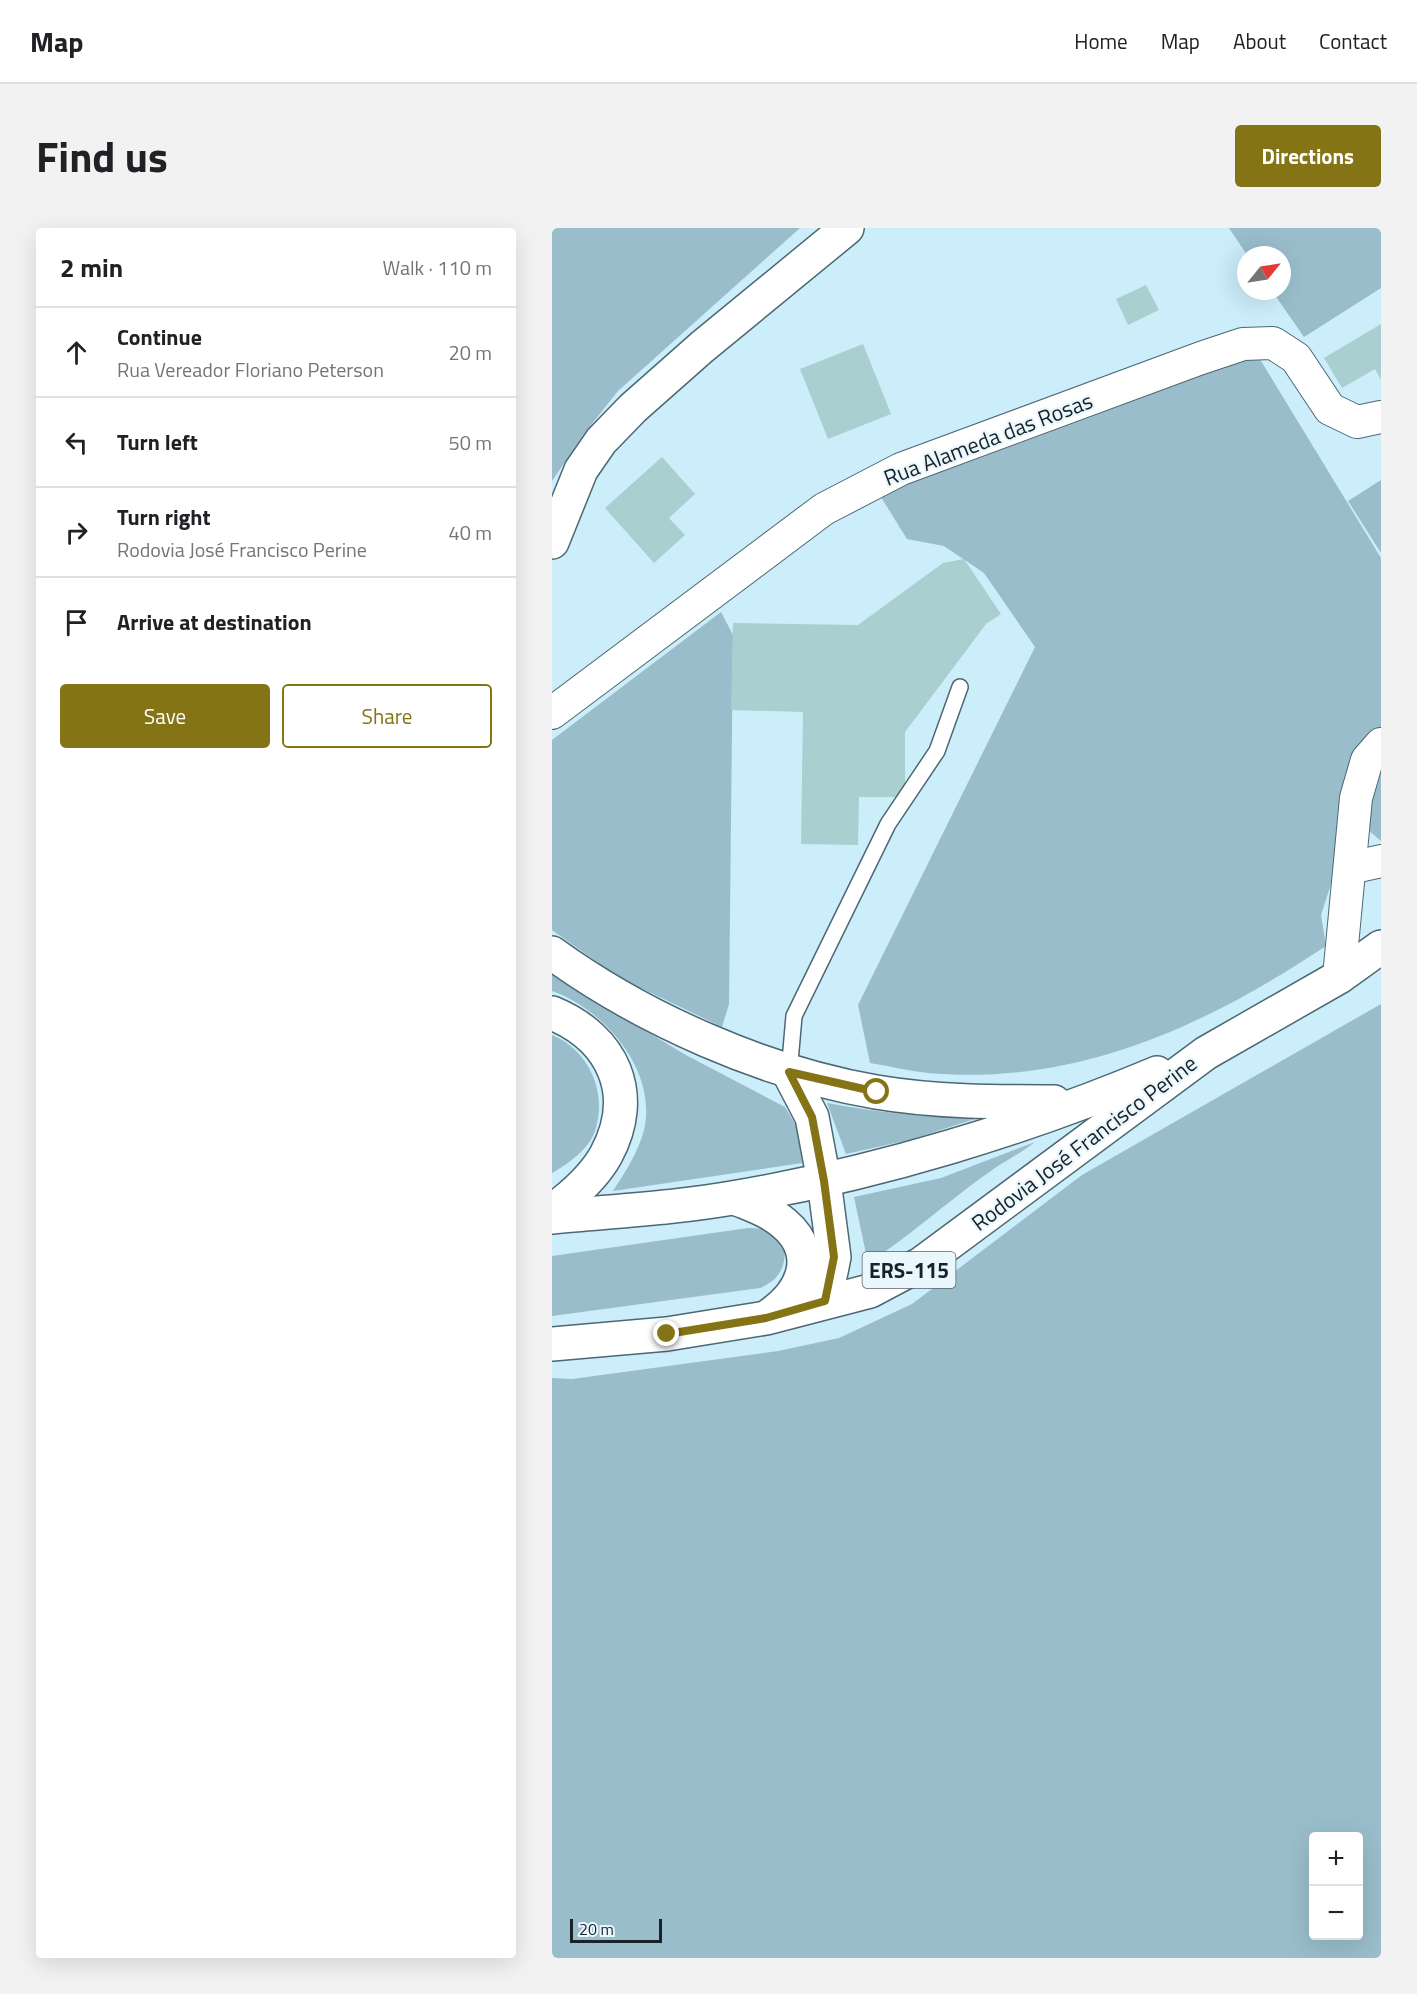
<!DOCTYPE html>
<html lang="en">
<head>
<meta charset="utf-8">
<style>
  body { margin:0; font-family:"Titillium Web",sans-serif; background:#f2f2f2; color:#202124 }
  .controls { position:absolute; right:18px; bottom:18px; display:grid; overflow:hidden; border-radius:6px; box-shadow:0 6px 24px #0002 }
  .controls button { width:54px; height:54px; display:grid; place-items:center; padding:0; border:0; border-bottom:2px solid #e0e0e0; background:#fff; color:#202124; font:30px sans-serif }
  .compass { position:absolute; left:685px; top:18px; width:54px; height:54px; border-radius:50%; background:#fff; box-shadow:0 6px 24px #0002; rotate:60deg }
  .scale { position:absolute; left:18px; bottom:15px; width:92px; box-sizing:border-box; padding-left:6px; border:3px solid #172328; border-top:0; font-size:16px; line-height:21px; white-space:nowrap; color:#172328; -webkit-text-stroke:4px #eaf7fc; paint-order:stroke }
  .stop { position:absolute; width:18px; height:18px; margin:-14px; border:4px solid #857416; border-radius:50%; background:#fff }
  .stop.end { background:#857416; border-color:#fff; box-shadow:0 2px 6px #0008 }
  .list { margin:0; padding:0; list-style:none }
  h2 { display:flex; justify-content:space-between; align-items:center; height:78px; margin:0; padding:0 24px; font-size:26px }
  h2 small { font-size:20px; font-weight:400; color:#757577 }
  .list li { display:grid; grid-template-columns:39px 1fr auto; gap:18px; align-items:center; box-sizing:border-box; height:90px; padding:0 24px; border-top:2px solid #e0e0e0 }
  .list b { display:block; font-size:22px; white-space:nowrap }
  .list p { margin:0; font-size:20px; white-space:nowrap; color:#757577 }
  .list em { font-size:20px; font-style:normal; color:#757577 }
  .actions { display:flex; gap:12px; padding:18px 24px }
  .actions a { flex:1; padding:14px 0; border:2px solid #857416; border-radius:6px; text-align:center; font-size:21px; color:#857416 }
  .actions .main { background:#857416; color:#fff }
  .icon { flex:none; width:33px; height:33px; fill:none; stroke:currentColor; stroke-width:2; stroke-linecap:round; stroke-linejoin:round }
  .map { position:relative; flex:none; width:829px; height:1730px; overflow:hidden; border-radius:6px }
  header { display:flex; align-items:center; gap:36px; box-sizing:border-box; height:84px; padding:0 30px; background:#fff; border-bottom:2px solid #e0e0e0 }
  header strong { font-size:28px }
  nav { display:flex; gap:33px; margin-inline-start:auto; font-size:21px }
  .intro { display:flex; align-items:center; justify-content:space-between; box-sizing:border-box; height:144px; padding:0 36px }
  h1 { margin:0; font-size:42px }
  .button { padding:15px 27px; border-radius:6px; background:#857416; color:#fff; font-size:21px; font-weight:700 }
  main { display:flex; gap:36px; padding:0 36px }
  aside { flex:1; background:#fff; border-radius:6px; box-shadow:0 6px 24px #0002 }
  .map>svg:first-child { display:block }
  .green { fill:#99bdcb; fill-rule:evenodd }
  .building { fill:#aacfd0 }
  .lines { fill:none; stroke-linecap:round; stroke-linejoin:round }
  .lane-casing { stroke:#4b6873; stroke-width:18 }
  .street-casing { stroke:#4b6873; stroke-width:34 }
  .secondary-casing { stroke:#4b6873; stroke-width:36 }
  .primary-casing { stroke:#4b6873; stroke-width:36 }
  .lane { stroke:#fff; stroke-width:15 }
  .street { stroke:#fff; stroke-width:32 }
  .secondary { stroke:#fff; stroke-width:33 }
  .primary { stroke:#fff; stroke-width:33 }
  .route { stroke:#857416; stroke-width:8 }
  .labels { text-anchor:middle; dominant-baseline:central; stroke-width:4.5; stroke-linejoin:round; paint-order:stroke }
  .shield { fill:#eaf7fc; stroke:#566368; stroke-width:1.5 }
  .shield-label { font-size:21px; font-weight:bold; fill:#172328 }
  .street-label { font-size:22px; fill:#172328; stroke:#eaf7fc }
</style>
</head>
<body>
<header>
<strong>Map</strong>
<nav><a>Home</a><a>Map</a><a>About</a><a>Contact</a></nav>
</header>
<div class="intro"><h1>Find us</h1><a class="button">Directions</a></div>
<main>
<aside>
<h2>2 min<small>Walk · 110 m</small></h2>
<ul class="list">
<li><svg class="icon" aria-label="ahead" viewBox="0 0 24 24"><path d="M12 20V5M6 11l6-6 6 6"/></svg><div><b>Continue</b><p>Rua Vereador Floriano Peterson</p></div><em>20 m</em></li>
<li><svg class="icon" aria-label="left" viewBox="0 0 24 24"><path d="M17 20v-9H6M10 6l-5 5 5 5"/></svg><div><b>Turn left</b></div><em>50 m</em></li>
<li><svg class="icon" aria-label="right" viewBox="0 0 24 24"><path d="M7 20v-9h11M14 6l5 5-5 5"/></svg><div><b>Turn right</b><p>Rodovia José Francisco Perine</p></div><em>40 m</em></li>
<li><svg class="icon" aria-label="arrive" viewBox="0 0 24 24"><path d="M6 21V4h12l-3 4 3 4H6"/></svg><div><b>Arrive at destination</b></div></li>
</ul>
<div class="actions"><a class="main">Save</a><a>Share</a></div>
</aside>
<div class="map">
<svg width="829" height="1730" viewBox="0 0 829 1730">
  <rect width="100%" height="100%" fill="#ccedfa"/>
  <g class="green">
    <path d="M0,0H248L66,163L31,207L0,253Z"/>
    <path d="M677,0H829V60L752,109L720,63H730V27H695Z"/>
    <path d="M694,123L706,128L829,330V501L769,687L774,718C653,798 526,858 376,845C357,843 337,838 318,835L306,777L483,419L432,345L392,318L355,311L327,266Z"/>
    <path d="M829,252V325L796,273Z"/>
    <path d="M169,384L181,407L177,776L170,799L66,749L0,702V512Z"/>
    <path d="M829,531V613L815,601L823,538Z"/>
    <path d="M0,746L132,826L233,879L246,901L250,935L61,963C73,944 86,925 92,902C106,843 52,781 0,763Z"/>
    <path d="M829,776V1730H0V1150L20,1151L226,1123L287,1110L360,1076L530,947ZM762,1608H806V1708H762Z"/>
    <path d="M0,807C37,822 56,865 43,903C37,921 16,936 0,945Z"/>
    <path d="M275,875C325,884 375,890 426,890L357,912L294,926Z"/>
    <path d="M483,914C468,926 451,934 436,945C395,974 358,1008 316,1035L302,969L389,950Z"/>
    <path d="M196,1000L215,1001L233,1020C233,1040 227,1052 208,1060L0,1088V1028Z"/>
  </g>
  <g class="building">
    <path d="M594,57L607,82L576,97L564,71Z"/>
    <path d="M829,96V152L823,141L790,160L772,130Z"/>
    <path d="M311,116L339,186L276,211L248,141Z"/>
    <path d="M110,229L143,266L117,290L133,307L102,335L53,280Z"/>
    <path d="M412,331L449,386L434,396L353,504V569H307L306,617L249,616L251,484L179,482L181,395L306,397L391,335Z"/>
  </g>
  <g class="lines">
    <g class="lane-casing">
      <path id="lane" d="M237,845L242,788L336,596L385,523L408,459"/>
    </g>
    <g class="street-casing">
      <g id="street">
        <path d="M0,485L272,281L349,241L649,130L691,116L721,115L744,130L778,181L805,194L829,189"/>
        <path d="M798,640L829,633"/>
        <path d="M787,749L804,570L815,532L829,516"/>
      </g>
    </g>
    <g class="secondary-casing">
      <path id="secondary" d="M0,314L29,242L49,213L81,180L150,119L295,0"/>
    </g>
    <g class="primary-casing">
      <g id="primary">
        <path d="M0,725C91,791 213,845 324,864C383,874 442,874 502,874"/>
        <path d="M0,785C61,810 87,866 54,927C42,949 20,968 0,983"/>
        <path d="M237,845L260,889L272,953L282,1029L273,1073"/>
        <path d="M183,970C197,976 213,981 225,990C268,1020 255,1061 218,1087"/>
        <path d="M0,989C62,983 125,980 186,969C326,945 474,900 605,845"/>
        <path d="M0,1116L115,1106L214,1090L318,1063L369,1036L654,825L787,749L829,719"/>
      </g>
    </g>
    <use href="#lane" class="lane"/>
    <use href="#street" class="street"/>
    <use href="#secondary" class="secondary"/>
    <use href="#primary" class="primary"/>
  </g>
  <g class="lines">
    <path class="route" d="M115,1106L214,1090L273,1073L282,1029L272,953L260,889L237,844L325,864"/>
  </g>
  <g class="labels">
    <rect class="shield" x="310.5" y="1024" width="93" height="36" rx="4.5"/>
    <g class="shield-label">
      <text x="357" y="1042">ERS-115</text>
    </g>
    <g class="street-label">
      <text transform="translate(436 211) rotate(-21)">Rua Alameda das Rosas</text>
      <text transform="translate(532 915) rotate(-37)">Rodovia José Francisco Perine</text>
    </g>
  </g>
</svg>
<div class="controls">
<button>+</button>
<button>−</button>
</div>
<svg class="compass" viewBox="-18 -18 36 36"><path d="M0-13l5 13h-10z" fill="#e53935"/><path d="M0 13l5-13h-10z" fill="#757577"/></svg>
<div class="scale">20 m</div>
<div class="stop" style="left:325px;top:864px"></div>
<div class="stop end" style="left:115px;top:1106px"></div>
</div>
</main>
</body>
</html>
